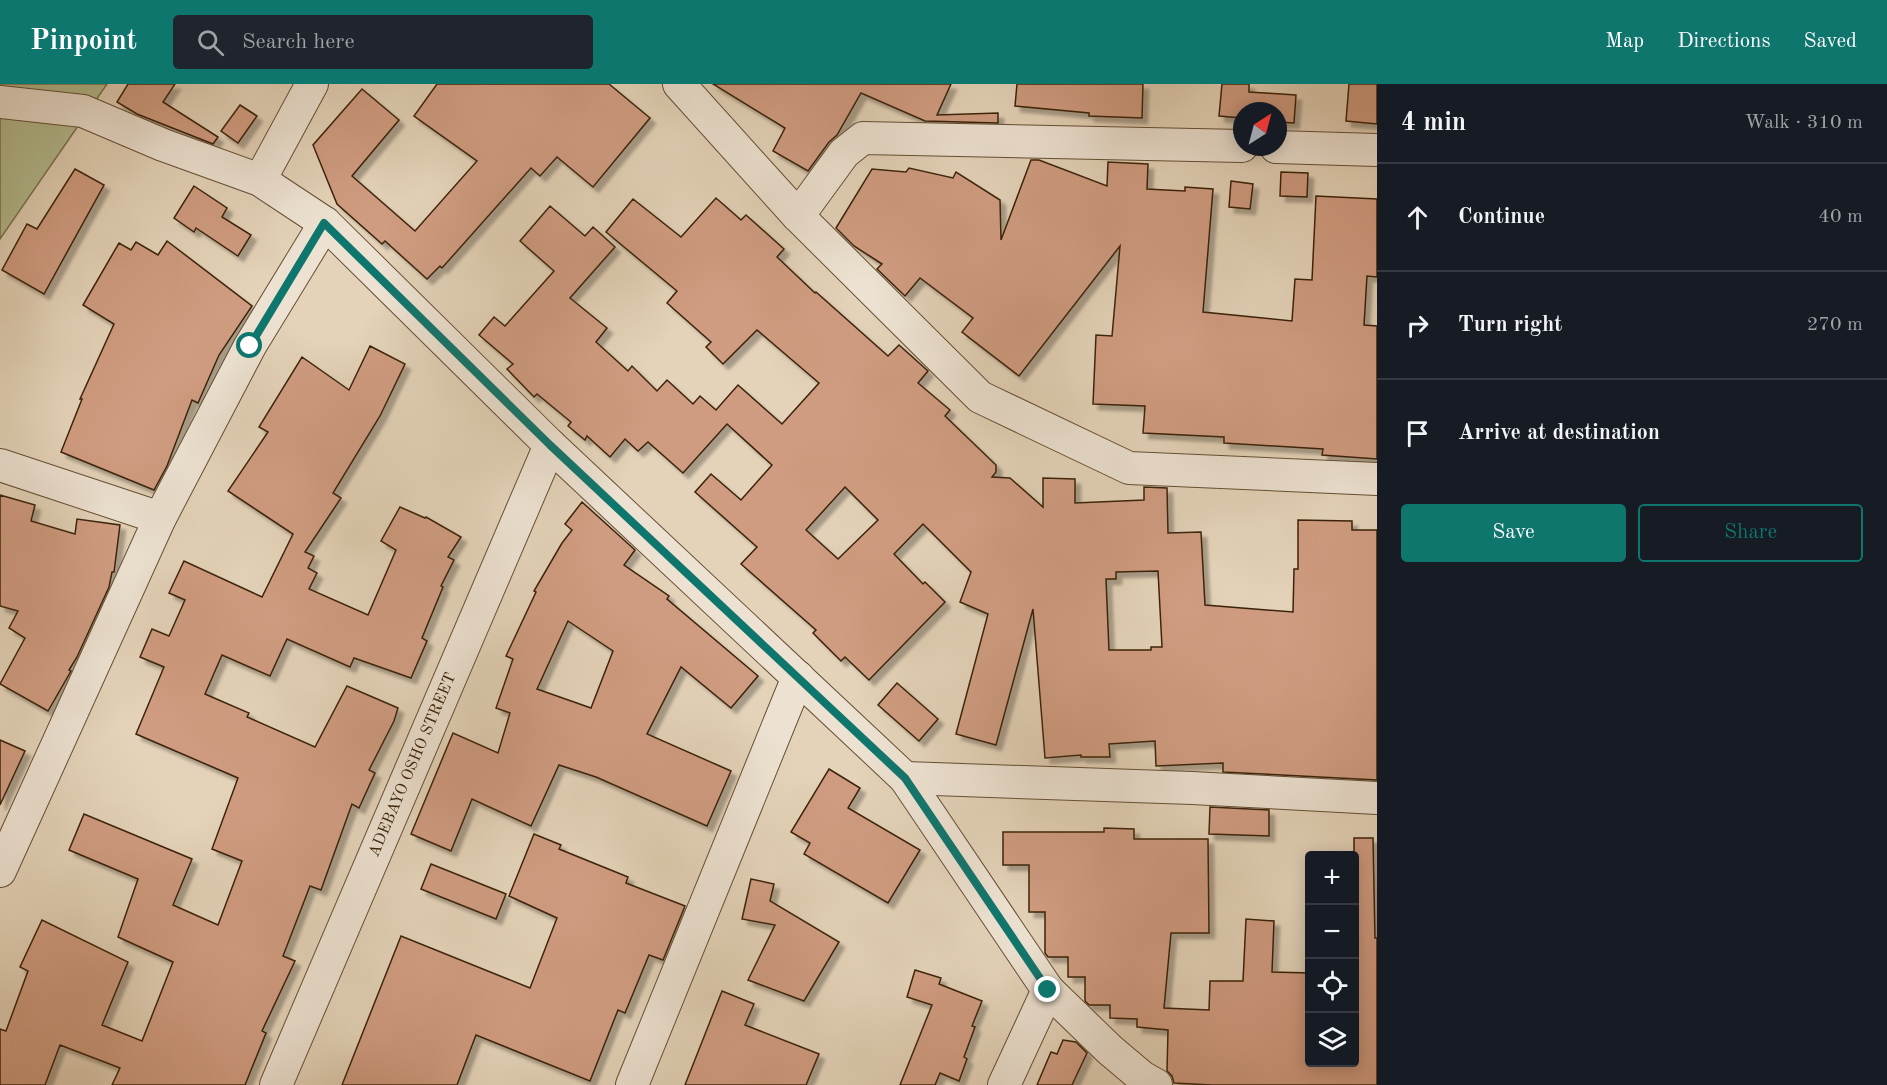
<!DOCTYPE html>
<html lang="en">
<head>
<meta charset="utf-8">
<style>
  body { margin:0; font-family:"Old Standard TT",serif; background:#20242c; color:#f1f3f6 }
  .controls { position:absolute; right:18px; bottom:18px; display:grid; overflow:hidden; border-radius:6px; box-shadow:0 3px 15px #0003 }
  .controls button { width:54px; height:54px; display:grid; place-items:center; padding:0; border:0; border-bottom:2px solid #363941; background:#171b24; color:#f1f3f6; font:30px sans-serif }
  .compass { position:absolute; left:1233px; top:18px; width:54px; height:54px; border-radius:50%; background:#171b24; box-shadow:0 3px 15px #0003; rotate:36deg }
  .stop { position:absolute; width:18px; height:18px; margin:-14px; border:4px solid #0f766e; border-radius:50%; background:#fff }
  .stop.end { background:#0f766e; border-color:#fff; box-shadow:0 2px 6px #0008 }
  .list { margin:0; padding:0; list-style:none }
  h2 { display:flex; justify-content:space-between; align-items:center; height:78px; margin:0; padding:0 24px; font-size:26px }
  h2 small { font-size:20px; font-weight:400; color:#9ea1a6 }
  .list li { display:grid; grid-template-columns:39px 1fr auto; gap:18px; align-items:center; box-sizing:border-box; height:108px; padding:0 24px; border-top:2px solid #363941 }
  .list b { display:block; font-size:22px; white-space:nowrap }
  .list em { font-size:20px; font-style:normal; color:#9ea1a6 }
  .actions { display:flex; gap:12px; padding:18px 24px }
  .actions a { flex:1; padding:14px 0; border:2px solid #0f766e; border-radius:6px; text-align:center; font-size:21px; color:#0f766e }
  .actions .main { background:#0f766e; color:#fff }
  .icon { flex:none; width:33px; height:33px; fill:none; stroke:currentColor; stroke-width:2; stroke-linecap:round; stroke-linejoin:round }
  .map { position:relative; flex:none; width:1377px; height:1001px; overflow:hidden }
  header { display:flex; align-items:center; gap:36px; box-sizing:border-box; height:84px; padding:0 30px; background:#0f766e; color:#fff }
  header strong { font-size:28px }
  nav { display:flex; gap:33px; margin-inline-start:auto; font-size:21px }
  .search { width:420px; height:54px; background:#20242c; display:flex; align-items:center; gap:15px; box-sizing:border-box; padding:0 21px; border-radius:6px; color:#9ea1a6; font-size:22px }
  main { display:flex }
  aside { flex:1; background:#171b24 }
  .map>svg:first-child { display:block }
  .green { fill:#b4bc8f; stroke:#78704c; stroke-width:1.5 }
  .building { fill:#d09c81; stroke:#3b2309; stroke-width:1.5; fill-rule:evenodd; filter:url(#shadow) }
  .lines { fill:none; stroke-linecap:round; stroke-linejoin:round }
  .minor-casing { stroke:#654f35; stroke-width:34 }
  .minor { stroke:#ede2d2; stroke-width:32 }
  .route { stroke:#0f766e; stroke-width:8 }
  .labels { text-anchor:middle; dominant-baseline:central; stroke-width:6; stroke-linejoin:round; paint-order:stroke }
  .street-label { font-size:16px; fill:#3b2309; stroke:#ede2d2 }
</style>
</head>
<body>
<header>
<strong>Pinpoint</strong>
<div class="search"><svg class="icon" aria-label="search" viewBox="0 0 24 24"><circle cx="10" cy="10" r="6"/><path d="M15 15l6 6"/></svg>Search here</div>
<nav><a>Map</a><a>Directions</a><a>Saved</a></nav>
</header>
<main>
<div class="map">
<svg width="1377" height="1001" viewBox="0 0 1377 1001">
  <defs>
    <filter id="shadow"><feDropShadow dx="5.5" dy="5.5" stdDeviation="1.5" flood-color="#0004"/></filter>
  </defs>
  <rect width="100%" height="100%" fill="#e4d3b9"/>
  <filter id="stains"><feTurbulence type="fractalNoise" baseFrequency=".00333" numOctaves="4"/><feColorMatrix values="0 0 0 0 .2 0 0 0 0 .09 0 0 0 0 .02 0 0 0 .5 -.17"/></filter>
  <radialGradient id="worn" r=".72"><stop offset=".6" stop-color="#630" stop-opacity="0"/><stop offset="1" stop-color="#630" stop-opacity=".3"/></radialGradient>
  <path class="green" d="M0,0H107L0,155Z"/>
  <g class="building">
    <path d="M128,0H175L163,18L218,53L213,60L137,30L117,18Z"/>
    <path d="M437,0H609L650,34L593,103L557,73L540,92L531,84L442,184L440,182L427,195L385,157L382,160L337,120L313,61L362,5L399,36L352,92L415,147L477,77L414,32Z"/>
    <path d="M713,0H951L937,31L998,29V39L925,37L861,9L837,51L829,58L808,87L773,67L785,44Z"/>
    <path d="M1017,0H1143L1142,34L1089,32V29L1015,22Z"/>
    <path d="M1222,0H1249V8L1296,11L1294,39L1278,38V27H1242V34L1219,32Z"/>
    <path d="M1349,0H1377V40L1346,37Z"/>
    <path d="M240,21L257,32L238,59L221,47Z"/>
    <path d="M1031,76H1039L1107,102L1108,78L1148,80L1147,105L1185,107V103L1213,105L1203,228L1292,237L1295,195L1312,196L1316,112L1377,115V193L1367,192L1364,241L1377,242V375L1322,371L1323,365L1224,359V353L1143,349L1145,322L1093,320L1096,251L1112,252L1120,162L1019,292L962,248L973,234L920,194L905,212L877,185L882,180L854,162L836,144L872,85L906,88L909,84L953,94L956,88L1000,116L1001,156Z"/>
    <path d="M75,85L104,101L44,210L2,186L27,140L37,145Z"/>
    <path d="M1281,88L1308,89L1307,113L1280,112Z"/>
    <path d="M1231,97L1253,100L1250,125L1229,123Z"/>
    <path d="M194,102L227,124L222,133L251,151L238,172L196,144L194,148L174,134Z"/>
    <path d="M716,114L741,136L746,131L784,165L777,173L815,209L816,208L888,272L899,261L928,287L918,299L950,326L945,332L996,381V388L992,393L1010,394L1043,423V394L1075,395V419L1144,416V403L1167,404L1168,449L1201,448L1205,521L1293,528L1294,485H1298V436L1352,437V446H1377V696L1223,688V679L1156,682L1155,657L1109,660L1110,673H1081V671L1045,674L1033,525L996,661L956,650L988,530L960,518L971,488L923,440L894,470L923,500L925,498L945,518L869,596L845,573L841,577L813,549L816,546L741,480L757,463L695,408L711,390L741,416L772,381L727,340L683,389L648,358L638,367L625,355L610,373L587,352L585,356L568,342L571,338L537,310L534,313L507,285L513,280L479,251L494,233L505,242L554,187L520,157L550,122L585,152L593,143L615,163L570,214L607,244L596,258L628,287L632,282L657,307L667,296L693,320L700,312L716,326L738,301L782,340L819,299L757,246L723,280L706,263L711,258L667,219L677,207L606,148L633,115L681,153ZM845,403L878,436L838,475L806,446ZM1158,487L1162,563H1151V566H1109L1106,495H1116V488Z"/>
    <path d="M167,157L252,222L219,271L198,319L192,316L167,382L154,406L61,368L82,315H80L114,240L83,221L119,159L131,166L136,158L158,171Z"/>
    <path d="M370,262L405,280L380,332L333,409L341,414L305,468L314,472L308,484L317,489L309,505L368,531L396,466L381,457L400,423L425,434L426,433L461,453L448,473L454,476L441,502L443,503L422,554L427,557L411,594L354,574L350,583L287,555L270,592L222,571L205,610L249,629L247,633L315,663L347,602L398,624L394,637L369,686L375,689L359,724L352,720L321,806L310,802L283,872L295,877L262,947L266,949L245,1001H112L120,984L60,961L45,1001H0V945L6,947L28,887L20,883L42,836L128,878L102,941L142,957L173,878L118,853L138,795L69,766L84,730L192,775L173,821L218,841L242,777L212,765L238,694L136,650L164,583L140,573L152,545L169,552L185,516L169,509L184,477L262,513L293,450L228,407L268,348L259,343L302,273L349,306Z"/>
    <path d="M0,411L35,421L31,437L75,450L77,435L120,441L114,488H112L109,503L77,573L69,586L71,587L48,627L0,600L25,554L9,544L18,527L0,522Z"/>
    <path d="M582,418L635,466L624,481L669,512L667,515L758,592L731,624L681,583L647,650L731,687L707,742L596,693L559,681L531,742L472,715L451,767L411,750L453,649L498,669L510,629L496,624L513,575L506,572L536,508L534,507L562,459L572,446L565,440ZM568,537L613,567L591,624L537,605Z"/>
    <path d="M897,599L938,635L919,657L878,621Z"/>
    <path d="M0,656L25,667L0,721Z"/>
    <path d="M829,685L860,704L848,724L920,766L888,819L804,770L810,759L791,748Z"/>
    <path d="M1210,723L1269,726V752L1209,750Z"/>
    <path d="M1104,744L1134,745V755H1208L1209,849H1171L1164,924L1209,926L1210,897H1243L1246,835L1274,837L1272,888L1310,889V978H1354V754H1373L1375,854H1377V1001H1212L1174,999L1172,992L1167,987L1168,946L1137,943V935L1110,934V921H1089L1085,917V893H1068V873H1048L1045,869V828H1029V781H1003V748H1104Z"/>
    <path d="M534,750L561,761L559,765L628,793L626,799L685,822L663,876L649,871L625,929L618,926L590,997L476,951L457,1001H342L401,852L530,904L557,834L509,812Z"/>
    <path d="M431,780L506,810L496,835L421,805Z"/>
    <path d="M751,795L774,800L770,817L839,858L804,917L748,896L775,841L742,835Z"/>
    <path d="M915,886L941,894L939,900L982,917L972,942L975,943L964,973L967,975L959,997L940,989L935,1001H900L932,921L907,913Z"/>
    <path d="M722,907L754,920L745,941L819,970L806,1001H685Z"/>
    <path d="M1063,956L1076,958L1087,969L1072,1001H1037L1051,968L1057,970Z"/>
  </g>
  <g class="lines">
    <g class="minor-casing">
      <g id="minor">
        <path d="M679,0L798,132L980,313L1129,384L1377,395"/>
        <path d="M0,18L83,27L163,61L260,96L325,139L550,361L905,694L1048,906L1110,966L1142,993L1156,1001"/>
        <path d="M1276,63L1377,66"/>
        <path d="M260,96L312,0"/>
        <path d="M798,132L844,69L863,54L1242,62"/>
        <path d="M0,381L160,434"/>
        <path d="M905,694L1192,704L1377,714"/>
        <path d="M0,787L160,434L250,262L325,139"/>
        <path id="s1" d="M276,1001L550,361"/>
        <path d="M632,1001L798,593"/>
        <path d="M1004,1001L1048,906"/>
      </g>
    </g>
    <use href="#minor" class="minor"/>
  </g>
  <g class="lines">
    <path class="route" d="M250,262L324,139L550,361L905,694L1048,906"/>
  </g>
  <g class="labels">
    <g class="street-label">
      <text stroke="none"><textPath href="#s1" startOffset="348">ADEBAYO OSHO STREET</textPath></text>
    </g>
  </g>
  <rect width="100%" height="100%" filter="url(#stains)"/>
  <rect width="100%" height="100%" fill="url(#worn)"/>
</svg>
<div class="controls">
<button>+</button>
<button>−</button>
<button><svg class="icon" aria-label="locate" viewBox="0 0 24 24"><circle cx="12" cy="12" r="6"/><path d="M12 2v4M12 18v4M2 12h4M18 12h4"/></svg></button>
<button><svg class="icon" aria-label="layers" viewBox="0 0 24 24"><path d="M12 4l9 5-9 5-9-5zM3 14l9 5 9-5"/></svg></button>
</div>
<svg class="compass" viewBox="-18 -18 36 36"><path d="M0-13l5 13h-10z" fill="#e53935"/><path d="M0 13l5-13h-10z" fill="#9ea1a6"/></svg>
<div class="stop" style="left:250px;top:262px"></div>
<div class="stop end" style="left:1048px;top:906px"></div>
</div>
<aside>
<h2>4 min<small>Walk · 310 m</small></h2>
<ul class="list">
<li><svg class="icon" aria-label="ahead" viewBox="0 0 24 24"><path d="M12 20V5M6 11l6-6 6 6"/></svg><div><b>Continue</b></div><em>40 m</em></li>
<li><svg class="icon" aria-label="right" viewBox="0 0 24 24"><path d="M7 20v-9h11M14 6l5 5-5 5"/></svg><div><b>Turn right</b></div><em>270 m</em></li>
<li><svg class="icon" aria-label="arrive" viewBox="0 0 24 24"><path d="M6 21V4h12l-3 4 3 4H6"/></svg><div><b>Arrive at destination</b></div></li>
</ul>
<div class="actions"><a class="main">Save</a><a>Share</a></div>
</aside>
</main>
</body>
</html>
